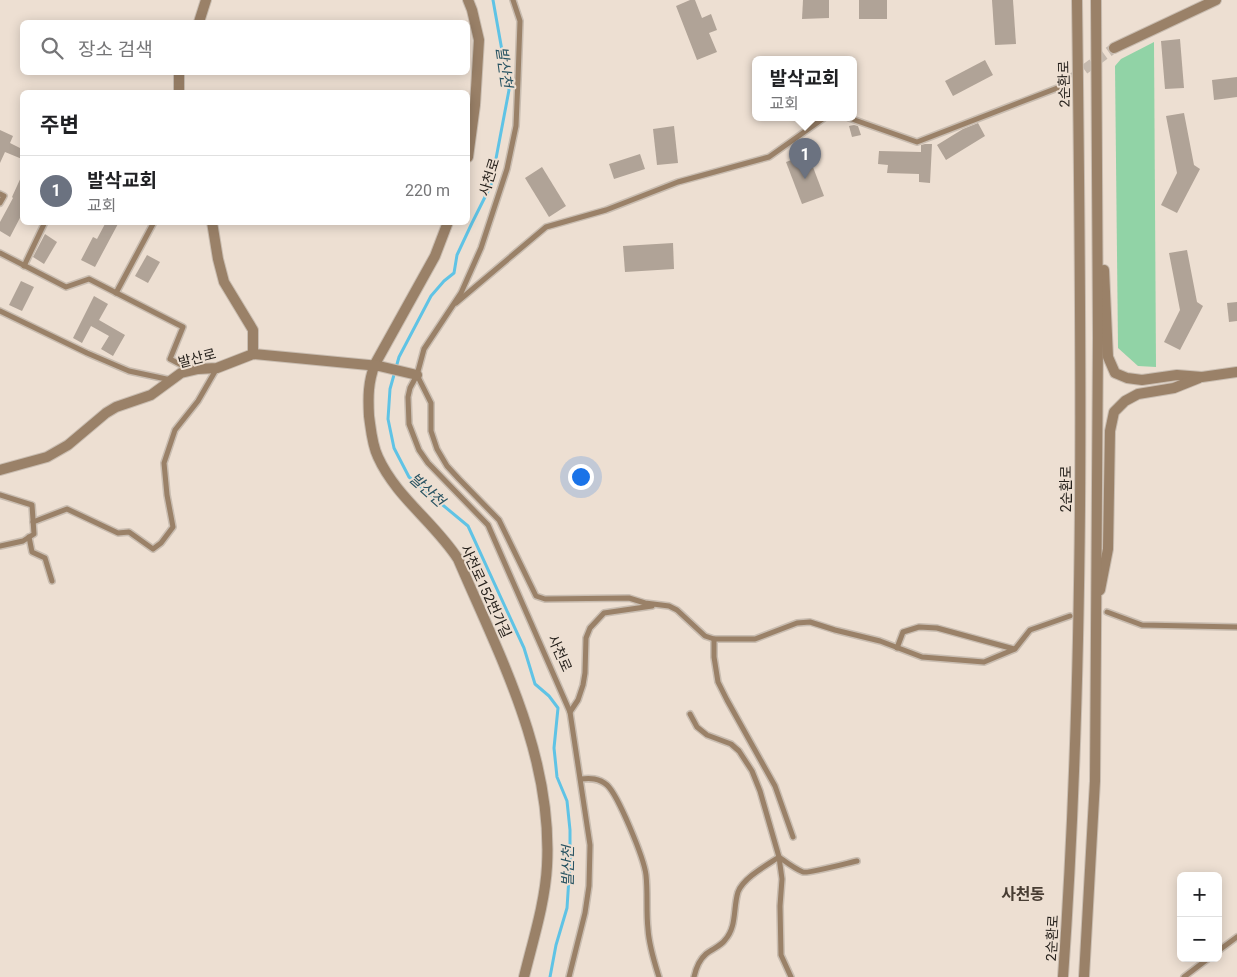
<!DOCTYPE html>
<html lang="ko">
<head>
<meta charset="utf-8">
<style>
  body { margin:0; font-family:Roboto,"Noto Sans KR",sans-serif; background:#f6f6f6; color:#202124 }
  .controls { position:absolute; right:15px; bottom:15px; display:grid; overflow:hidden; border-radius:8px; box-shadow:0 2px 12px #0003 }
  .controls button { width:45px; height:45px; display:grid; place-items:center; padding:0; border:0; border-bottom:1px solid #e0e0e0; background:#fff; color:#202124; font:25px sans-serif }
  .you { position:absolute; left:580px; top:476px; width:18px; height:18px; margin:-12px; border:4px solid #fff; border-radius:50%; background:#1a73e8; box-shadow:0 0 0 8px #1a73e833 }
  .badge { display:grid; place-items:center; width:32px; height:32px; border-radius:50%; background:#d93025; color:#fff; font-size:16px; font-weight:700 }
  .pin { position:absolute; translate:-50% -41px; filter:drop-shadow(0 1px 2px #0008) }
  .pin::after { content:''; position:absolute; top:26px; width:18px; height:15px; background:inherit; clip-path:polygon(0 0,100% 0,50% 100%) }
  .popup { position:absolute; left:752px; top:56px; width:105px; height:65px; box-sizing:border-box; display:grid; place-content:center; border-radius:8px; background:#fff; filter:drop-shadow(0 1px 4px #0005); font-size:16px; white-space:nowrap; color:#757577 }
  .popup b { font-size:19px; color:#202124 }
  .popup::after { content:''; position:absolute; left:50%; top:100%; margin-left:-10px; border:10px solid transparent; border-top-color:#fff }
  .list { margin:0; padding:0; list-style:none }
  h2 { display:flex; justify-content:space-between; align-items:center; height:65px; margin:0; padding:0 20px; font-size:21px }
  h2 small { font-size:16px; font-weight:400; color:#757577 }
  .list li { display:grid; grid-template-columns:32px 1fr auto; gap:15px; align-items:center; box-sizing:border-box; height:70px; padding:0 20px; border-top:1px solid #e0e0e0 }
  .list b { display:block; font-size:19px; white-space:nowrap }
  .list p { margin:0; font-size:16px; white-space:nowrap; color:#757577 }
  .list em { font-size:16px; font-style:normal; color:#757577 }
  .icon { flex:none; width:28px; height:28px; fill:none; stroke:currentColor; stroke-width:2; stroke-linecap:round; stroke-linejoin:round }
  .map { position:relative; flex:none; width:1237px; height:977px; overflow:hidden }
  .search { position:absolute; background:#fff; box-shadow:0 2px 12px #0003; left:20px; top:20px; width:450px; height:55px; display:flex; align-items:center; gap:12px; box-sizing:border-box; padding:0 18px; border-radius:8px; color:#757577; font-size:19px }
  .panel { position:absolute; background:#fff; box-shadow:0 2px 12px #0003; left:20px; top:90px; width:450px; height:135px; border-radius:8px }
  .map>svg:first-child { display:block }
  .green { fill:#91d3a6 }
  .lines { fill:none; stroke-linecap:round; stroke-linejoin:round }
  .stream { stroke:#5fc3e5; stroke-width:3 }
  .building { fill:#b0a397 }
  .minor-tunnel { stroke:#c5b9ae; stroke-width:10; stroke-dasharray:10 5; stroke-linecap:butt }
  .service-casing { stroke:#c9bdb1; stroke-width:8 }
  .minor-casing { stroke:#c9bdb1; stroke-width:12 }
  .tertiary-casing { stroke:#c9bdb1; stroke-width:12 }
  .service { stroke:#9a8168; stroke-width:5 }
  .minor { stroke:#9a8168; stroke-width:10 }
  .tertiary { stroke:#9a8168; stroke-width:10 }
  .labels { text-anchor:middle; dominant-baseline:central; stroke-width:4; stroke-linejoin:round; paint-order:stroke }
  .street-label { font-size:14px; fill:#27221d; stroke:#eddfd2 }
  .water-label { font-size:15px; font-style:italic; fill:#285362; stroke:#eddfd2 }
  .quarter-label { font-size:16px; font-weight:bold; fill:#483d33; stroke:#eddfd2 }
</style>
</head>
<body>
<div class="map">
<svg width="1237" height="977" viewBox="0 0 1237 977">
  <rect width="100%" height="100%" fill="#eddfd2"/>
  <path class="green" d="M1154,42L1156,367L1138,366L1118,348L1115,66L1121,59Z"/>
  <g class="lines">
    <path class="stream" d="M493,0L509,90L491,185L472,223L457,255L454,273L444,281L431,296L399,357L390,389L388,419L394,448L409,477L468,526L524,648L535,684L549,696L558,708L554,748L557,777L567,801L570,830V862L567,908L556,945L550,977"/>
  </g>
  <g class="building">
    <path d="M690,0H695L702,18L711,14L717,30L709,33L717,52L697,60L676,6Z"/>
    <path d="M803,0H829V18L802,19Z"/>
    <rect x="859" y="0" width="28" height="19"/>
    <path d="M992,0H1013L1016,44L995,45Z"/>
    <path d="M1180,39L1184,88L1165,89L1161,41Z"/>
    <path d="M985,60L993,75L953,96L945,81Z"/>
    <path d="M1237,77V97L1214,100L1212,80Z"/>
    <path d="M1184,113L1194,165L1200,169L1177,213L1161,205L1177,173L1166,116Z"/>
    <path d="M978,123L985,136L946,160L937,145L963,129Z"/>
    <path d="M854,125L858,126L861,135L852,137L849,126Z"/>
    <path d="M674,126L678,163L657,165L653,129Z"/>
    <path d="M0,130L13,136L10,143L22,149V159L5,152L0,163Z"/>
    <path d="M925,144H932L930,183L919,182V174L887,173L888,165L878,164L879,151L921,152V145Z"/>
    <path d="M640,154L645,169L614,179L609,164Z"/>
    <path d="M808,154L824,196L802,204L786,162Z"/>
    <path d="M542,167L566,206L549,217L525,178Z"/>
    <path d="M22,175V214L10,237L0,231V222L13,198L12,197Z"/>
    <path d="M106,222H119L95,267L81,260L93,237L97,239Z"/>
    <path d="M45,234L57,242L44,264L33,257Z"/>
    <path d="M673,243L674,269L625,272L623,246Z"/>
    <path d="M1187,250L1197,302L1203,306L1180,350L1164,342L1180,310L1169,253Z"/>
    <path d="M147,255L160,262L148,283L135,276Z"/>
    <path d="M21,281L34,287L22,311L9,305Z"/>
    <path d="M94,296L108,304L99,320L125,335L113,356L101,349L109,336L91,326L82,343L73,338Z"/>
    <path d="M1237,302V321L1229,322L1227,303Z"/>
  </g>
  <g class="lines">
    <path class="minor-tunnel" d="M1060,87L1114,48"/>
    <g class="service-casing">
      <g id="service">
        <path d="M513,0L520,21L518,79L516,126L507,169L481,248L461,293L424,349L417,375L410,388L408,397L409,424L419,450L428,463L488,525L570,712L590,845L589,886L585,913L569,977"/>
        <path d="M849,118L917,142L1060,87"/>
        <path d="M0,194L4,196L0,203"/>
        <path d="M0,253L66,287L89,279L183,327L170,359L191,370"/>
        <path d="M24,266L45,222"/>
        <path d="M116,293L154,222"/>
        <path d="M456,303L546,227L606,210L678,182L769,157L824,118"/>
        <path d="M0,311L87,353L129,371L171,380"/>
        <path d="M417,375L431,403V431L437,449L447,466L459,479L499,520L536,596L545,599L629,598L645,603L669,606L677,610L705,636L714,639H755L797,623L810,622L835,630L880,641L922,657L984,662L1015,649L1030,630L1070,616"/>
        <path d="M0,495L32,505L34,534L23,541L0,546"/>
        <path d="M33,522L67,509L118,533L129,532L153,549L161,543L173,527L167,495L164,463L175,430L198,401L217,368"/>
        <path d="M29,537L32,552L45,558L52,581"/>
        <path d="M1107,612L1142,625L1237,627"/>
        <path d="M714,639V657L718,682L727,700L775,786L793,837"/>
        <path d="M897,648L903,632L919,627L937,628L1014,649"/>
        <path d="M570,712L578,700L583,685L585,673L586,638L590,628L604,613L652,606"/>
        <path d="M690,714L697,727L707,735L731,744L739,751L752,771L760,791L779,857L782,879L780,906L781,955L791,977"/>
        <path d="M581,779C590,778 599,778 607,785C618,795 644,858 646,875C648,893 646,911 648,929C649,946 654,961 659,977"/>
        <path d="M1218,951L1237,937"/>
        <path d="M694,977C696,968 699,960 706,954C712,949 721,946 725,940C737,927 733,908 738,892C743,878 767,865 779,857C786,862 795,869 803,872C808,874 848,863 857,861"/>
        <path d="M1184,977L1209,958"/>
      </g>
    </g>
    <g class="minor-casing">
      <g id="minor">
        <path d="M199,22L206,0"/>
        <path d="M1114,48L1216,0"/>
        <path d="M179,72V92"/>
        <path d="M468,157L475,105L479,40L472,10L468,0"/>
        <path d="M212,222L218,259L224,282L253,330V354"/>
        <path d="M448,222L435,256L375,364C368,382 368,397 369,416C371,430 372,445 378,457C396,497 435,523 458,559C500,657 553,756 547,866C545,903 533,940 524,977"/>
        <path d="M0,470L47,457L68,445L106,413L116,407L151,395L181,373L198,369L217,368L253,354L379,366L417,375"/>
      </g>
    </g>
    <g class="tertiary-casing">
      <g id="tertiary">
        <path d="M1104,270L1108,357L1115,373L1127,378L1142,380L1177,375L1202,377L1237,372"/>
        <path d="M1100,590L1108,549L1110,431L1114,412L1125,401L1138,394L1174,388L1199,378"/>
        <path d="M1063,977C1086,652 1081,325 1077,0"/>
        <path d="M1084,977L1095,781L1098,338L1096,0"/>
      </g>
    </g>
    <use href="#service" class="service"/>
    <use href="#minor" class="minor"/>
    <use href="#tertiary" class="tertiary"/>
  </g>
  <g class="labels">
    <g class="street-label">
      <text transform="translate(1064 84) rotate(-91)">2순환로</text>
      <text transform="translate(489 177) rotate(-73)">사천로</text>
      <text transform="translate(197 358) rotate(-15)">발산로</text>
      <text transform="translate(1066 489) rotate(-90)">2순환로</text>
      <text transform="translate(486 591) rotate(65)">사천로152번가길</text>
      <text transform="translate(560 653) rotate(66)">사천로</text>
      <text transform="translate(1052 938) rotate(-87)">2순환로</text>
    </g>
    <g class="water-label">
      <text transform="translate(504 67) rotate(82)">발산천</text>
      <text transform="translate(427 490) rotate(42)">발산천</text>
      <text transform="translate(568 866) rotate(-89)">발산천</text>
    </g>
    <g class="quarter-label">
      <text x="1023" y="894">사천동</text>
    </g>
  </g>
</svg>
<div class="controls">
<button>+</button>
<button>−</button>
</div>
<div class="you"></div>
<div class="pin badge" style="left:805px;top:179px;background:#6b7280">1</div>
<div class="popup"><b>발삭교회</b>교회</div>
<div class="search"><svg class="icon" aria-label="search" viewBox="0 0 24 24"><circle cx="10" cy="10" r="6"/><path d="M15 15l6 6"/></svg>장소 검색</div>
<section class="panel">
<h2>주변<small></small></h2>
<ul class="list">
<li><span class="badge" style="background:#6b7280">1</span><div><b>발삭교회</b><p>교회</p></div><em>220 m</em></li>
</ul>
</section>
</div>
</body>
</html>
